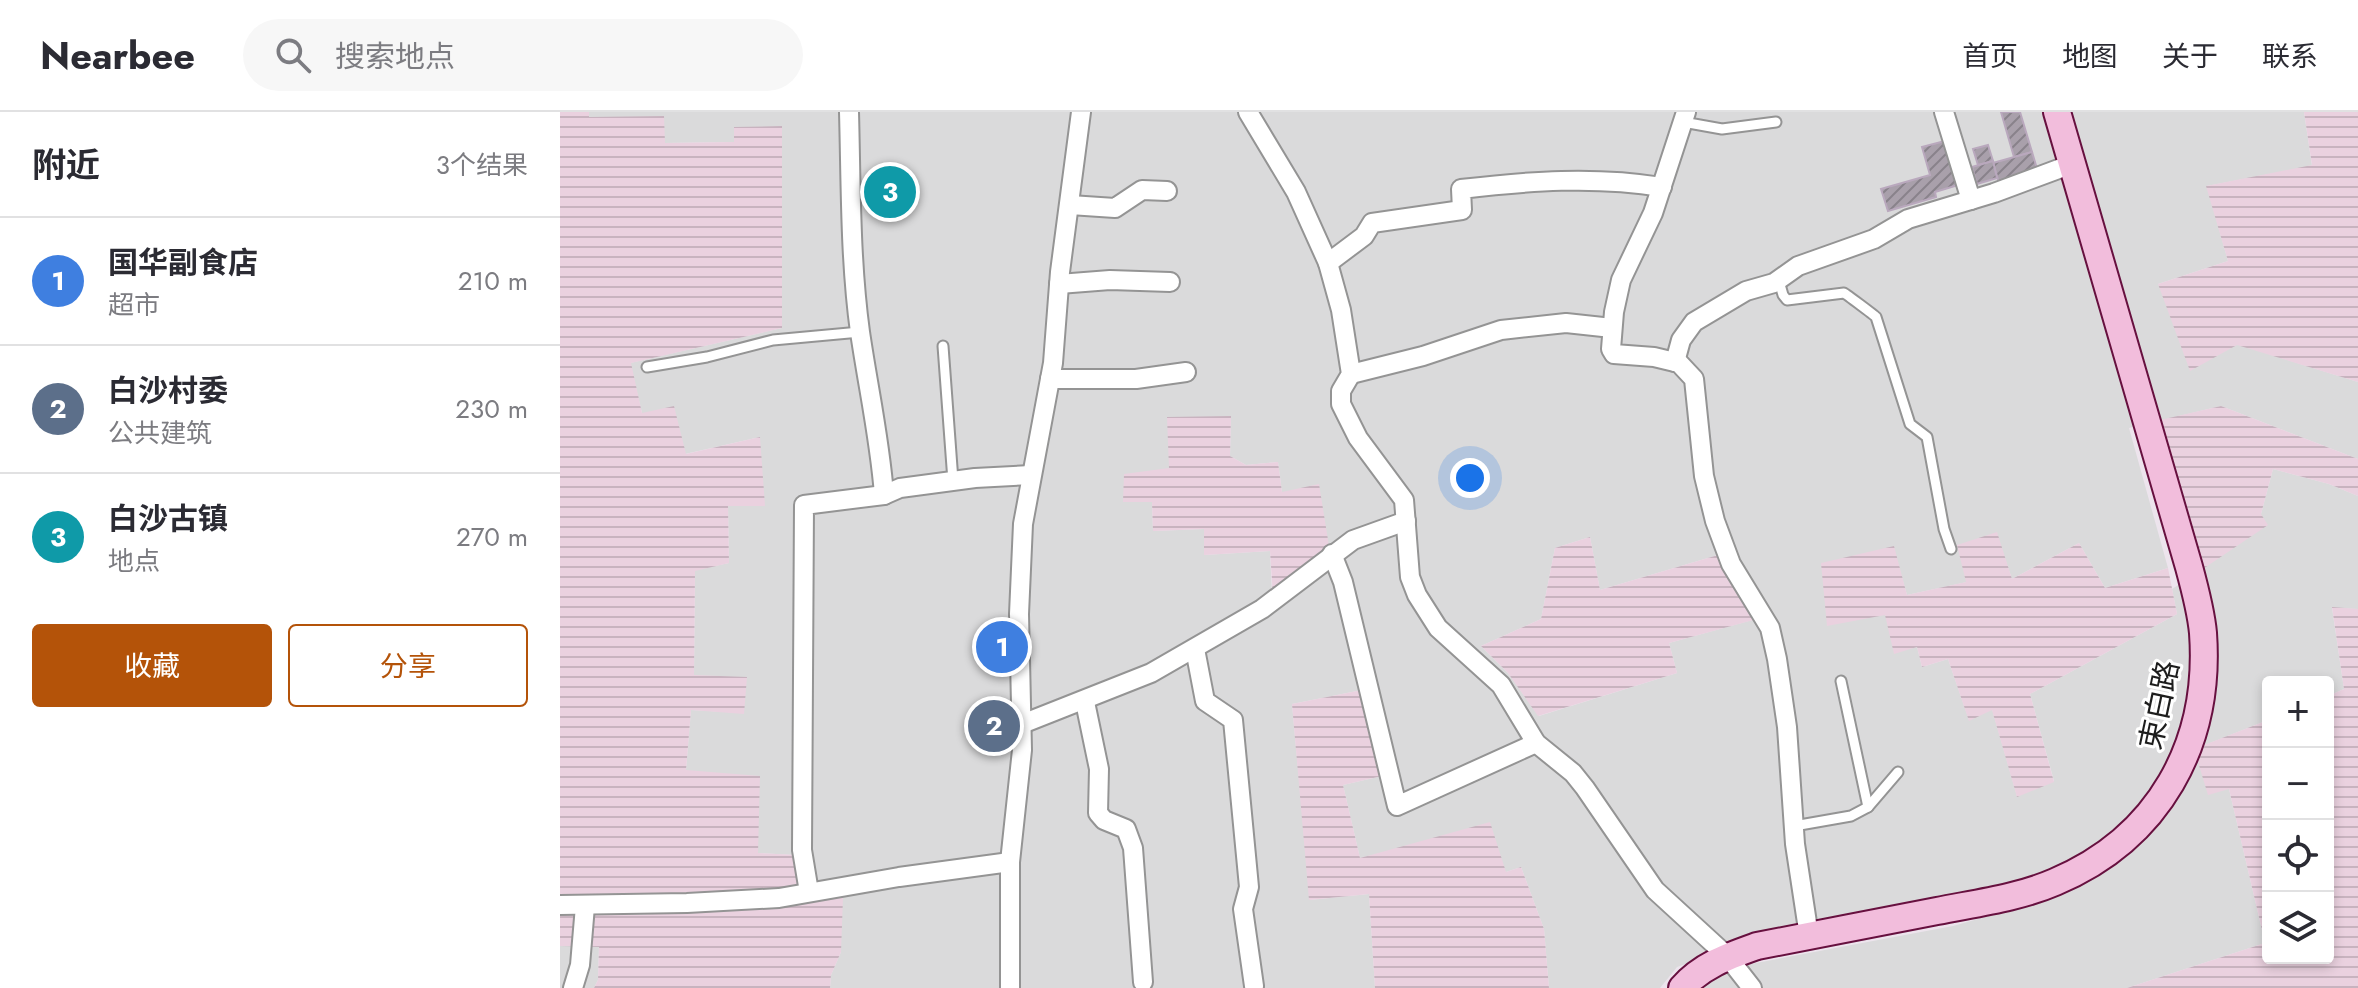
<!DOCTYPE html>
<html lang="zh">
<head>
<meta charset="utf-8">
<style>
  body { margin:0; font-family:Jost,"Noto Sans SC",sans-serif; background:#f7f7f7; color:#2b2b33 }
  .controls { position:absolute; right:24px; bottom:24px; display:grid; overflow:hidden; border-radius:8px; box-shadow:0 4px 12px #0003 }
  .controls button { width:72px; height:72px; display:grid; place-items:center; padding:0; border:0; border-bottom:2px solid #e1e1e2; background:#fff; color:#2b2b33; font:40px sans-serif }
  .you { position:absolute; left:910px; top:366px; width:28px; height:28px; margin:-20px; border:6px solid #fff; border-radius:50%; background:#1a73e8; box-shadow:0 0 0 12px #1a73e833 }
  .badge { display:grid; place-items:center; width:52px; height:52px; border-radius:50%; background:#b45309; color:#fff; font-size:26px; font-weight:700 }
  .pin { position:absolute; translate:-50% -50%; border:4px solid #fff; box-shadow:0 2px 8px #0006 }
  .list { margin:0; padding:0; list-style:none }
  h2 { display:flex; justify-content:space-between; align-items:center; height:104px; margin:0; padding:0 32px; font-size:34px }
  h2 small { font-size:26px; font-weight:400; color:#7c7c81 }
  .list li { display:grid; grid-template-columns:52px 1fr auto; gap:24px; align-items:center; box-sizing:border-box; height:128px; padding:0 32px; border-top:2px solid #e1e1e2 }
  .list b { display:block; font-size:30px; white-space:nowrap }
  .list p { margin:0; font-size:26px; white-space:nowrap; color:#7c7c81 }
  .list em { font-size:26px; font-style:normal; color:#7c7c81 }
  .actions { display:flex; gap:16px; padding:24px 32px }
  .actions a { flex:1; padding:18px 0; border:2px solid #b45309; border-radius:8px; text-align:center; font-size:28px; color:#b45309 }
  .actions .main { background:#b45309; color:#fff }
  .icon { flex:none; width:44px; height:44px; fill:none; stroke:currentColor; stroke-width:2; stroke-linecap:round; stroke-linejoin:round }
  .map { position:relative; flex:none; width:1798px; height:876px; overflow:hidden }
  header { display:flex; align-items:center; gap:48px; box-sizing:border-box; height:112px; padding:0 40px; background:#fff; border-bottom:2px solid #e1e1e2 }
  header strong { font-size:38px }
  nav { display:flex; gap:44px; margin-inline-start:auto; font-size:28px }
  .search { width:560px; height:72px; background:#f7f7f7; display:flex; align-items:center; gap:20px; box-sizing:border-box; padding:0 28px; border-radius:44px; color:#7c7c81; font-size:30px }
  main { display:flex }
  aside { flex:1; background:#fff }
  .map>svg:first-child { display:block }
  .residential { fill:#dadadb; fill-rule:evenodd }
  .farmland { fill:url(#farmland-rules) }
  .building { fill:url(#building-hatch); stroke:#b9a8bd; stroke-width:2 }
  .lines { fill:none; stroke-linecap:round; stroke-linejoin:round }
  .lane-casing { stroke:#949494; stroke-width:13 }
  .street-casing { stroke:#949494; stroke-width:22 }
  .secondary-casing { stroke:#67103f; stroke-width:30 }
  .lane { stroke:#fff; stroke-width:9 }
  .street { stroke:#fff; stroke-width:18 }
  .secondary { stroke:#f2bddc; stroke-width:26 }
  .labels { text-anchor:middle; dominant-baseline:central; stroke-width:6; stroke-linejoin:round; paint-order:stroke }
  .street-label { font-size:30px; fill:#1d1d1d; stroke:#fff }
</style>
</head>
<body>
<header>
<strong>Nearbee</strong>
<div class="search"><svg class="icon" aria-label="search" viewBox="0 0 24 24"><circle cx="10" cy="10" r="6"/><path d="M15 15l6 6"/></svg>搜索地点</div>
<nav><a>首页</a><a>地图</a><a>关于</a><a>联系</a></nav>
</header>
<main>
<aside>
<h2>附近<small>3个结果</small></h2>
<ul class="list">
<li><span class="badge" style="background:#3f7fe0">1</span><div><b>国华副食店</b><p>超市</p></div><em>210 m</em></li>
<li><span class="badge" style="background:#5c6f8a">2</span><div><b>白沙村委</b><p>公共建筑</p></div><em>230 m</em></li>
<li><span class="badge" style="background:#0f9aa8">3</span><div><b>白沙古镇</b><p>地点</p></div><em>270 m</em></li>
</ul>
<div class="actions"><a class="main">收藏</a><a>分享</a></div>
</aside>
<div class="map">
<svg width="1798" height="876" viewBox="0 0 1798 876">
  <defs>
    <pattern id="farmland-rules" width="6" height="5" patternUnits="userSpaceOnUse" patternTransform="scale(2)"><rect width="6" height="5" fill="#ead1df"/><path d="M0 2.5h6" fill="none" stroke="#c8b3bf"/></pattern>
    <pattern id="building-hatch" width="6" height="6" patternUnits="userSpaceOnUse" patternTransform="scale(2)"><rect width="6" height="6" fill="#a9a0ab"/><path d="M-1 1l2-2M0 6l6-6M5 7l2-2" fill="none" stroke="#89828b"/></pattern>
  </defs>
  <rect width="100%" height="100%" fill="#ede4ed"/>
  <g class="residential">
    <path d="M29,0H1744L1752,54L1647,74L1668,149L1598,172L1677,232L1798,270V347L1661,294L1569,316L1608,456L1545,476L1519,431L1452,467L1436,421L1407,470L1347,483L1333,435L1325,503L1357,535L1362,555L1388,547L1409,608L1432,597L1457,684L1494,669L1470,582L1617,502L1612,477L1634,463L1701,402L1713,357L1769,372L1798,384V497L1772,496L1784,577L1768,584V570H1708V608L1635,637L1669,677L1705,831L1567,876H1133L1180,854L1393,814L1486,788L1481,767L1188,830L1117,855L1100,876H989L984,817L961,755L946,760L847,735L800,746L783,673L822,664L802,578L732,592L750,788L809,782L815,876H270L271,863L281,840L244,790L236,743L198,741L126,658L131,598L184,601L134,563L135,458L169,451L168,394L200,325L125,342L82,301L70,251L222,216V15H174V30L104,31V5H28ZM671,304L670,344L686,353L718,350L722,380L712,483L710,439L644,443V417L593,419L592,390L610,357ZM1030,425L1040,478L1158,443L1196,507L1109,531L1117,561L979,604L948,561L921,534L981,507L995,436Z"/>
    <path d="M0,834H39L38,868L34,876H0Z"/>
  </g>
  <g class="farmland">
    <path d="M0,0H29V5L104,4L105,31L174,30V15L222,14V216L71,251L82,301L114,294L126,342L200,325L205,394H168L169,451L135,459L134,563L187,565L184,602L131,598L126,658L200,664L198,741L236,743L241,773L207,779L84,785H0Z"/>
    <path d="M1744,0H1798V270L1677,233L1630,259L1598,172L1668,149L1646,74L1752,53Z"/>
    <path d="M1661,294L1798,347V384L1769,372L1713,357L1701,402L1708,413L1634,463L1587,311Z"/>
    <path d="M671,304L670,344L686,353L718,350L722,380L759,372L769,434L713,484L710,439L644,443V417L593,419L592,390H563L564,362L609,356L607,305Z"/>
    <path d="M1437,420L1452,467L1519,431L1545,476L1608,456L1617,502L1470,582L1494,670L1457,685L1432,598L1409,609L1388,547L1362,555L1357,535L1334,542L1325,503L1267,514L1261,451L1334,434L1347,483L1406,470L1397,433Z"/>
    <path d="M1030,425L1040,478L1158,443L1197,507L1109,531L1117,561L978,604L948,561L921,534L981,507L995,436Z"/>
    <path d="M1772,495L1798,497V876H1567L1705,831L1669,677L1648,683L1634,637L1708,608V846H1768V584L1784,577Z"/>
    <path d="M802,578L822,664L783,673L800,746L930,710L946,760L961,755L984,817L989,876H815L809,782L749,788L732,592Z"/>
    <path d="M283,785L281,840L271,863L270,876H34L38,868L39,835L0,834V801L81,803Z"/>
  </g>
  <g class="building">
    <path d="M1441,0H1460L1472,40L1454,45Z"/>
    <path d="M1385,29L1398,73L1375,80L1376,85L1328,99L1321,77L1370,63L1362,35Z"/>
    <path d="M1428,33L1433,49L1418,53L1413,37Z"/>
    <path d="M1472,40L1478,60L1439,71L1433,51Z"/>
    <path d="M1433,49L1437,66L1417,72L1412,55Z"/>
  </g>
  <g class="lines">
    <g class="lane-casing">
      <g id="lane">
        <path d="M1123,10L1162,17L1216,10"/>
        <path d="M1219,169L1223,183L1227,188L1284,181C1286,182 1314,203 1316,205L1350,312L1367,325L1384,417L1391,437"/>
        <path d="M383,234L393,369"/>
        <path d="M87,255L147,245L213,228L300,220"/>
        <path d="M1281,569L1308,695"/>
        <path d="M1234,714L1291,704L1308,695L1338,660"/>
      </g>
    </g>
    <g class="street-casing">
      <g id="street">
        <path d="M289,0C291,73 290,147 300,220C308,275 320,328 324,383"/>
        <path d="M688,0L736,80L768,151L781,198L791,262L781,279V292L798,326L844,388L850,465L857,483L878,516L941,573L976,631L1013,661L1025,676L1095,778L1167,844L1192,876"/>
        <path d="M1126,0L1093,101L1061,168L1054,200L1051,237L1054,242L1094,245L1119,251L1134,267L1144,364L1155,409L1171,452L1210,516L1217,547L1227,615L1235,732L1249,824"/>
        <path d="M1384,0L1411,88"/>
        <path d="M510,93L555,96L582,78L607,79"/>
        <path d="M768,151L804,124L812,111L902,98L901,77C969,69 1034,64 1102,75"/>
        <path d="M499,172L550,168L610,170"/>
        <path d="M1115,250L1121,228L1134,210L1186,179L1214,171L1238,154L1314,127L1348,107L1434,81L1512,52"/>
        <path d="M791,262L863,244L941,218L1006,211L1052,216"/>
        <path d="M490,267H576L626,260"/>
        <path d="M772,442L783,470L837,694L976,631"/>
        <path d="M635,537L645,589L673,608L689,775L683,797L694,874"/>
        <path d="M525,590L539,657L538,701L544,708L566,717L573,736L583,870"/>
        <path d="M462,612L591,561L702,497L793,428L846,409"/>
        <path d="M249,780L242,738L244,393L324,383L340,376L415,366L471,363"/>
        <path d="M0,793L127,791L219,786L339,765L450,750"/>
        <path d="M13,876L20,853L25,794"/>
        <path d="M450,876V750L462,638L459,502L463,412L493,251L500,160L521,0"/>
      </g>
    </g>
    <g class="secondary-casing">
      <path id="secondary" d="M1122,876C1142,853 1169,844 1197,834C1257,822 1317,811 1377,799C1417,791 1458,786 1495,770C1599,726 1651,632 1643,521C1641,499 1635,477 1629,455L1497,0"/>
    </g>
    <use href="#lane" class="lane"/>
    <use href="#street" class="street"/>
    <use href="#secondary" class="secondary"/>
  </g>
  <g class="labels">
    <g class="street-label">
      <text transform="translate(1599 593) rotate(-78)">束白路</text>
    </g>
  </g>
</svg>
<div class="controls">
<button>+</button>
<button>−</button>
<button><svg class="icon" aria-label="locate" viewBox="0 0 24 24"><circle cx="12" cy="12" r="6"/><path d="M12 2v4M12 18v4M2 12h4M18 12h4"/></svg></button>
<button><svg class="icon" aria-label="layers" viewBox="0 0 24 24"><path d="M12 4l9 5-9 5-9-5zM3 14l9 5 9-5"/></svg></button>
</div>
<div class="you"></div>
<div class="pin badge" style="left:442px;top:535px;background:#3f7fe0">1</div>
<div class="pin badge" style="left:434px;top:614px;background:#5c6f8a">2</div>
<div class="pin badge" style="left:330px;top:80px;background:#0f9aa8">3</div>
</div>
</main>
</body>
</html>
